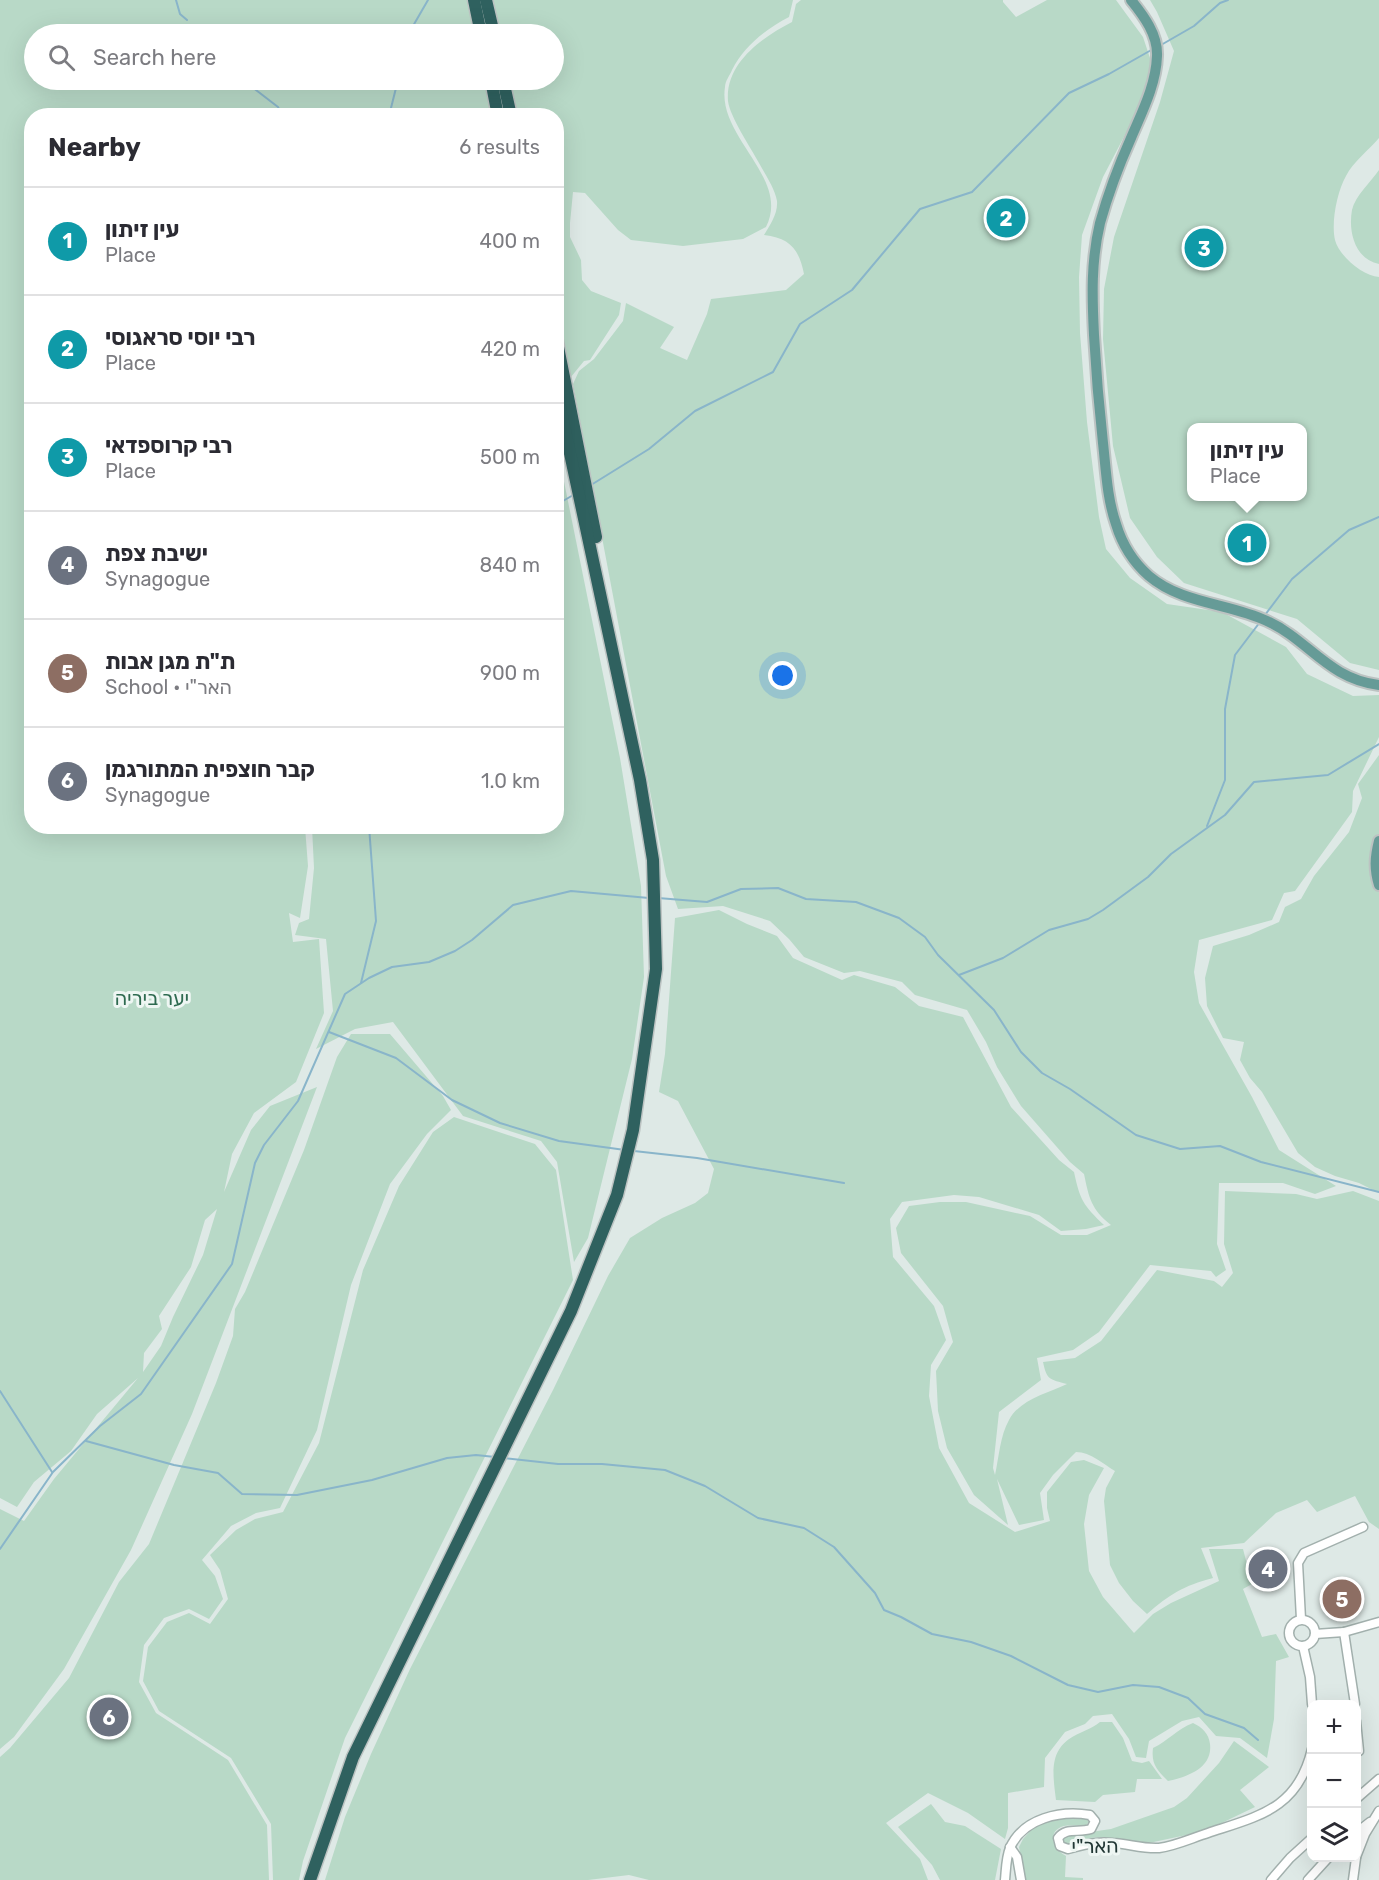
<!DOCTYPE html>
<html lang="en">
<head>
<meta charset="utf-8">
<style>
  body { margin:0; font-family:Rubik,Heebo,sans-serif; background:#f2f2f3; color:#2b2b33 }
  .controls { position:absolute; right:18px; bottom:18px; display:grid; overflow:hidden; border-radius:12px; box-shadow:0 6px 24px #0002 }
  .controls button { width:54px; height:54px; display:grid; place-items:center; padding:0; border:0; border-bottom:2px solid #e1e1e2; background:#fff; color:#2b2b33; font:30px sans-serif }
  .you { position:absolute; left:783px; top:676px; width:21px; height:21px; margin:-15px; border:4px solid #fff; border-radius:50%; background:#1a73e8; box-shadow:0 0 0 9px #1a73e833 }
  .badge { display:grid; place-items:center; width:39px; height:39px; border-radius:50%; background:#805c46; color:#fff; font-size:20px; font-weight:700 }
  .pin { position:absolute; translate:-50% -50%; border:3px solid #fff; box-shadow:0 2px 6px #0006 }
  .popup { position:absolute; left:1187px; top:423px; width:120px; height:78px; box-sizing:border-box; display:grid; place-content:center; border-radius:12px; background:#fff; filter:drop-shadow(0 2px 4px #0005); font-size:20px; white-space:nowrap; color:#7c7c81 }
  .popup b { font-size:22px; color:#2b2b33 }
  .popup::after { content:''; position:absolute; left:50%; top:100%; margin-left:-12px; border:12px solid transparent; border-top-color:#fff }
  .list { margin:0; padding:0; list-style:none }
  h2 { display:flex; justify-content:space-between; align-items:center; height:78px; margin:0; padding:0 24px; font-size:26px }
  h2 small { font-size:20px; font-weight:400; color:#7c7c81 }
  .list li { display:grid; grid-template-columns:39px 1fr auto; gap:18px; align-items:center; box-sizing:border-box; height:108px; padding:0 24px; border-top:2px solid #e1e1e2 }
  .list b { display:block; font-size:22px; white-space:nowrap }
  .list p { margin:0; font-size:20px; white-space:nowrap; color:#7c7c81 }
  .list em { font-size:20px; font-style:normal; color:#7c7c81 }
  .icon { flex:none; width:33px; height:33px; fill:none; stroke:currentColor; stroke-width:2; stroke-linecap:round; stroke-linejoin:round }
  .map { position:relative; flex:none; width:1379px; height:1880px; overflow:hidden }
  .search { position:absolute; background:#fff; box-shadow:0 6px 24px #0002; left:24px; top:24px; width:540px; height:66px; display:flex; align-items:center; gap:15px; box-sizing:border-box; padding:0 21px; border-radius:33px; color:#7c7c81; font-size:22px }
  .panel { position:absolute; background:#fff; box-shadow:0 6px 24px #0002; left:24px; top:108px; width:540px; height:726px; border-radius:24px }
  .map>svg:first-child { display:block }
  .green { fill:#b8d9c7; fill-rule:evenodd }
  .lines { fill:none; stroke-linecap:round; stroke-linejoin:round }
  .stream { stroke:#89b5ca; stroke-width:2 }
  .minor-casing { stroke:#a2b0ad; stroke-width:11 }
  .major-casing { stroke:#bcc3c2; stroke-width:14 }
  .highway-casing { stroke:#bcc3c2; stroke-width:15 }
  .minor { stroke:#fff; stroke-width:8 }
  .major { stroke:#669b97; stroke-width:10 }
  .highway { stroke:#2f615f; stroke-width:12 }
  .labels { text-anchor:middle; dominant-baseline:central; stroke-width:6; stroke-linejoin:round; paint-order:stroke }
  .park-label { font-size:20px; fill:#2e6a50; stroke:#eef6f3 }
  .street-label { font-size:20px; fill:#213735; stroke:#eef6f3 }
</style>
</head>
<body>
<div class="map">
<svg width="1379" height="1880" viewBox="0 0 1379 1880">
  <rect width="100%" height="100%" fill="#dee9e6"/>
  <g class="green">
    <path d="M0,0H793L789,17C766,29 744,46 732,70C730,75 725,81 725,87C717,137 791,178 766,227L743,239L683,246L631,240L618,230L585,193L573,192L570,223V237L581,260L582,280L591,291L621,303L619,315L590,360L584,361L557,394L556,116H32V826L305,827L308,866L300,918L289,913L293,942L319,939L324,1013L296,1082L254,1113L232,1154L224,1192L251,1130L270,1106L317,1087L192,1414L131,1550L64,1669L14,1737L0,1749V1509L24,1521L54,1479L138,1378L97,1414L71,1451L34,1482L17,1507L0,1498ZM34,34H554V80H34ZM217,1209L203,1255L173,1317L161,1346L143,1372L144,1353L162,1329L159,1316L191,1267L205,1220Z"/>
    <path d="M801,0H1003V2L1016,17L1047,0H1116L1143,37L1151,61L1150,81L1138,110L1103,177L1082,235L1079,277L1080,333L1087,422L1099,517L1106,549L1130,578L1167,604L1222,612L1286,647L1307,674L1353,696L1379,695V737L1353,791L1352,812L1295,891L1284,893L1272,920L1199,940L1194,972L1199,1003L1252,1097L1279,1150L1336,1186L1315,1194L1283,1183H1219L1217,1244L1226,1270L1216,1277L1211,1271L1150,1265L1099,1332L1073,1350L1037,1358L1041,1380L999,1412L993,1468L995,1475C999,1457 1000,1436 1009,1420C1019,1400 1048,1393 1067,1384C1050,1379 1047,1381 1043,1362L1075,1358L1101,1341L1157,1270L1214,1281L1222,1287L1233,1273L1224,1244L1225,1191L1296,1194L1317,1199L1353,1191L1379,1201V1529L1369,1522L1355,1496L1317,1512L1307,1500L1276,1513L1244,1543L1201,1548L1213,1578C1183,1586 1170,1594 1147,1614L1133,1601L1119,1583L1110,1565L1104,1501L1106,1488L1115,1471C1103,1464 1091,1452 1076,1452L1053,1475L1040,1493L1044,1520L1019,1525L997,1479L1008,1525L974,1495L947,1448L938,1411L936,1371L953,1342L943,1306L901,1253L896,1228L909,1206L940,1202H966L1030,1216L1061,1235H1087L1111,1225C1091,1209 1089,1198 1084,1174L1070,1162L1021,1106L997,1067L986,1042L967,1010L915,995L902,982L860,971L844,973L804,957L789,939L770,921L723,906L678,909L666,876L573,384L579,371L594,359L623,321L626,303L674,327L660,348L687,360L707,314L711,299L786,290L804,274C799,249 790,238 764,235C770,225 778,214 777,201C775,189 765,174 759,163C751,148 730,117 728,101C725,63 763,37 792,22L796,4Z"/>
    <path d="M1150,0H1379V138C1369,150 1353,162 1346,176C1337,192 1331,222 1335,240C1339,256 1363,276 1379,277V670L1350,663L1297,619L1184,583L1157,557L1130,518L1113,446L1103,339L1104,289L1114,237L1160,102L1174,51L1157,12ZM1192,428H1302V496H1192Z"/>
    <path d="M1379,170V264C1355,259 1348,232 1352,210C1355,196 1371,182 1379,170Z"/>
    <path d="M557,447L620,758L641,886L644,977L632,1059L588,1238L574,1262L557,1162L541,1141L463,1116L393,1022L355,1029L316,1049L333,1011L326,939L295,935L299,923L309,919L314,868L312,827L556,826Z"/>
    <path d="M1379,755V1193L1359,1183L1335,1176L1315,1167L1298,1153L1262,1092L1250,1078L1240,1060L1244,1042L1223,1038L1207,1006L1205,978L1213,946L1249,935L1279,922L1285,907L1301,899L1314,876L1349,832L1362,798L1358,784Z"/>
    <path d="M719,910L747,924L777,936L793,958L842,980L854,975L895,987L919,1006L963,1017L1011,1107L1059,1160L1074,1172C1080,1200 1083,1205 1104,1225L1086,1229L1061,1231L1039,1215L979,1197L954,1195L902,1202L890,1219L893,1257L934,1306L946,1340L931,1365L929,1396L939,1448L969,1503L1015,1532L1050,1521L1047,1508V1492L1071,1462L1084,1460L1104,1468L1089,1495L1084,1524L1089,1571L1103,1597L1134,1633L1153,1614L1171,1603L1219,1581L1209,1549H1243L1252,1584L1243,1589L1262,1637L1276,1634L1289,1657L1276,1661L1274,1719L1267,1758L1240,1738L1216,1736L1199,1717L1182,1721L1149,1741L1146,1758L1136,1757L1129,1739L1112,1714L1093,1716L1085,1724L1065,1732L1045,1758L1044,1787L1008,1793V1828L1005,1839L968,1813L928,1793L886,1823L920,1859L928,1880H649L629,1875L588,1880H325L345,1817L371,1754L410,1669L553,1390L608,1276L630,1238L662,1218L695,1203L708,1193L714,1169L678,1101L659,1092L665,1054L675,918Z"/>
    <path d="M351,1034H390L443,1096L451,1110L427,1134L390,1184L351,1285L317,1430L280,1508L256,1513L231,1526L202,1560L215,1576L223,1599L209,1619L189,1609L164,1618L144,1645L139,1682L156,1713L228,1760L267,1825L269,1880H0V1757L10,1748L69,1678L119,1582L149,1544L216,1383L233,1336L235,1309L245,1292L304,1150L337,1057Z"/>
    <path d="M454,1117L535,1144L556,1170L573,1280L345,1738L303,1861L299,1880H273L271,1824L231,1758L159,1711L143,1681L148,1647L167,1622L189,1613L210,1624L228,1599L220,1570L210,1555L236,1530L255,1519L283,1512L319,1443L363,1270L399,1186L433,1132Z"/>
    <path d="M1100,1722H1112L1123,1738L1132,1761L1142,1763L1149,1761L1162,1779H1137L1135,1792L1103,1795L1095,1802L1056,1800C1053,1775 1048,1750 1074,1736C1083,1731 1091,1729 1100,1722Z"/>
    <path d="M1193,1723C1202,1727 1209,1734 1210,1744C1213,1768 1187,1777 1168,1781C1157,1770 1151,1764 1153,1748C1168,1741 1177,1729 1193,1723Z"/>
    <path d="M1234,1741L1269,1767L1240,1790L1255,1807L1205,1831L1149,1843L1102,1837L1090,1838L1067,1846L1062,1840L1063,1836L1111,1829L1174,1807L1187,1798L1219,1763Z"/>
    <path d="M931,1804L945,1822L965,1826L1001,1849L995,1880H940L932,1865L898,1827Z"/>
    <path d="M1084,1817L1089,1822L1085,1826C1079,1826 1071,1825 1064,1826C1046,1831 1053,1849 1066,1856L1065,1877L1083,1878V1880H1025L1019,1847L1023,1839L1034,1827L1050,1819Z"/>
  </g>
  <g class="lines">
    <g class="stream">
      <path d="M176,0L180,14L187,20"/>
      <path d="M196,29L201,34"/>
      <path d="M411,34L413,26L428,0"/>
      <path d="M1161,45L1194,26L1220,3L1228,0"/>
      <path d="M243,80L278,107L282,116"/>
      <path d="M389,116L398,80"/>
      <path d="M591,485L649,449L695,411L773,372L800,324L852,290L920,209L972,192L1069,93L1109,74L1153,49"/>
      <path d="M556,505L575,494"/>
      <path d="M1265,615L1292,579L1349,530L1379,517"/>
      <path d="M1207,826L1225,780V709L1235,655L1260,622"/>
      <path d="M658,898L707,902L741,889L778,888L806,899L856,902L899,918L925,937L938,955L994,1010L1021,1052L1042,1073L1070,1089L1136,1135L1180,1149L1220,1146L1261,1162L1379,1192"/>
      <path d="M959,975L1003,958L1049,930L1088,919L1103,910L1148,877L1171,854L1225,815L1254,782L1328,775L1379,744"/>
      <path d="M361,983L376,921L369,826"/>
      <path d="M329,1032L396,1058L452,1100L500,1123L559,1141L625,1150"/>
      <path d="M634,1151L697,1158L844,1183"/>
      <path d="M0,1391L52,1472"/>
      <path d="M86,1441L174,1465L218,1473L242,1494L297,1495L372,1480L447,1458L476,1455L495,1457"/>
      <path d="M504,1458L558,1464H602L665,1470L705,1486L758,1518L804,1528L834,1547L875,1593L884,1610L901,1617L932,1634L971,1642L1011,1656L1068,1685L1098,1692L1133,1685L1159,1687L1188,1698L1205,1714L1244,1728L1258,1740"/>
      <path d="M0,1549L53,1472L100,1426L141,1394L232,1264L255,1163L264,1145L298,1101L345,994L369,978L392,967L429,962L455,951L472,940L513,905L571,891L649,898"/>
    </g>
    <g class="minor-casing">
      <g id="minor">
        <path d="M1301,1619L1298,1563L1304,1553L1363,1527"/>
        <circle cx="1302" cy="1633" r="13"/>
        <path d="M1344,1632L1355,1704"/>
        <path d="M1315,1634L1344,1632L1379,1622"/>
        <path d="M1303,1646L1310,1677L1312,1704"/>
        <path d="M1356,1721L1359,1751"/>
        <path d="M1356,1799L1379,1779"/>
        <path d="M1356,1833L1370,1822"/>
        <path d="M1010,1847L1017,1857L1021,1880"/>
        <path d="M1356,1857L1365,1834L1379,1811"/>
        <path d="M1005,1880C1006,1870 1006,1857 1010,1848C1023,1818 1061,1810 1090,1815L1095,1821L1091,1829C1078,1833 1066,1827 1058,1838L1060,1846L1068,1849C1084,1845 1097,1841 1113,1843C1129,1844 1143,1849 1159,1848C1175,1846 1192,1838 1208,1833C1259,1816 1298,1809 1312,1749"/>
        <path d="M1271,1880L1290,1858L1312,1838"/>
        <path d="M1308,1880L1328,1858"/>
        <path d="M1353,1880L1356,1858"/>
      </g>
    </g>
    <g class="major-casing">
      <g id="major">
        <path d="M1131,0C1144,16 1158,35 1157,56C1156,85 1142,112 1131,138C1119,165 1108,194 1100,223C1091,261 1092,296 1094,335C1096,371 1099,407 1103,443C1106,470 1107,498 1116,524C1122,544 1133,562 1149,576C1182,604 1229,603 1267,621C1309,640 1328,679 1379,685"/>
        <path d="M1379,841C1375,857 1374,869 1379,885"/>
      </g>
    </g>
    <g class="highway-casing">
      <g id="highway">
        <path d="M474,0L481,34"/>
        <path d="M486,0L494,34"/>
        <path d="M491,80L498,116"/>
        <path d="M503,80L511,116"/>
        <path d="M556,337L596,537"/>
        <path d="M310,1880L353,1757L571,1311L617,1195L633,1130L656,969L653,860L640,780L556,388"/>
      </g>
    </g>
    <use href="#minor" class="minor"/>
    <use href="#major" class="major"/>
    <use href="#highway" class="highway"/>
  </g>
  <g class="labels">
    <g class="park-label">
      <text x="152" y="998">יער ביריה</text>
    </g>
    <g class="street-label">
      <text transform="translate(1095 1846) rotate(-1)">האר"י</text>
    </g>
  </g>
</svg>
<div class="controls">
<button>+</button>
<button>−</button>
<button><svg class="icon" aria-label="layers" viewBox="0 0 24 24"><path d="M12 4l9 5-9 5-9-5zM3 14l9 5 9-5"/></svg></button>
</div>
<div class="you"></div>
<div class="pin badge" style="left:1247px;top:543px;background:#0f9aa8">1</div>
<div class="popup"><b>עין זיתון</b>Place</div>
<div class="pin badge" style="left:1006px;top:218px;background:#0f9aa8">2</div>
<div class="pin badge" style="left:1204px;top:248px;background:#0f9aa8">3</div>
<div class="pin badge" style="left:1268px;top:1569px;background:#6b7280">4</div>
<div class="pin badge" style="left:1342px;top:1599px;background:#8d6e63">5</div>
<div class="pin badge" style="left:109px;top:1717px;background:#6b7280">6</div>
<div class="search"><svg class="icon" aria-label="search" viewBox="0 0 24 24"><circle cx="10" cy="10" r="6"/><path d="M15 15l6 6"/></svg>Search here</div>
<section class="panel">
<h2>Nearby<small>6 results</small></h2>
<ul class="list">
<li><span class="badge" style="background:#0f9aa8">1</span><div><b>עין זיתון</b><p>Place</p></div><em>400 m</em></li>
<li><span class="badge" style="background:#0f9aa8">2</span><div><b>רבי יוסי סראגוסי</b><p>Place</p></div><em>420 m</em></li>
<li><span class="badge" style="background:#0f9aa8">3</span><div><b>רבי קרוספדאי</b><p>Place</p></div><em>500 m</em></li>
<li><span class="badge" style="background:#6b7280">4</span><div><b>ישיבת צפת</b><p>Synagogue</p></div><em>840 m</em></li>
<li><span class="badge" style="background:#8d6e63">5</span><div><b>ת&quot;ת מגן אבות</b><p>School · האר&quot;י</p></div><em>900 m</em></li>
<li><span class="badge" style="background:#6b7280">6</span><div><b>קבר חוצפית המתורגמן</b><p>Synagogue</p></div><em>1.0 km</em></li>
</ul>
</section>
</div>
</body>
</html>
